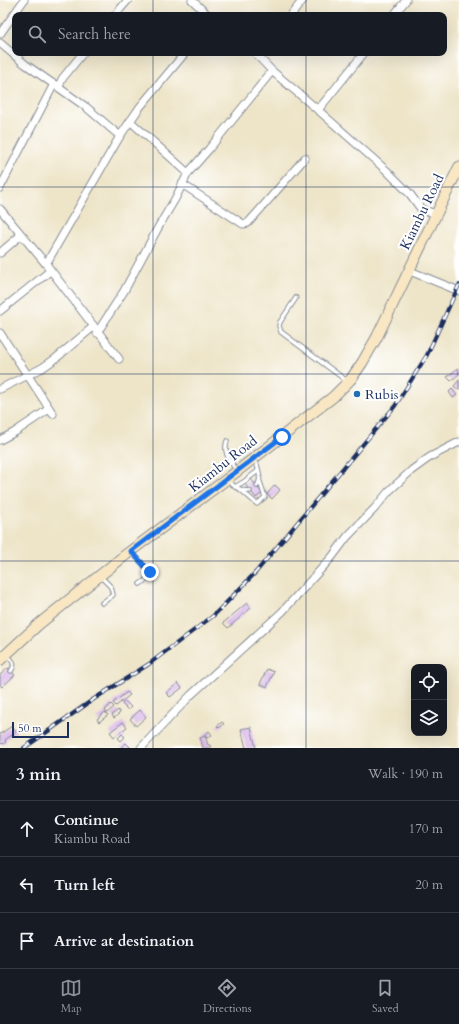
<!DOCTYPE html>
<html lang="en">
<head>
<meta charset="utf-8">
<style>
  body { margin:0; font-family:Cardo,serif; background:#242831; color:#f1f3f6 }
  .controls { position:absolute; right:12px; bottom:12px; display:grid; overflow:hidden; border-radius:8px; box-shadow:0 4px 16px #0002 }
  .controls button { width:36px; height:36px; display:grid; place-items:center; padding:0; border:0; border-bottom:1px solid #363941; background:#171b24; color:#f1f3f6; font:20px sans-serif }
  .scale { position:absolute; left:12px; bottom:10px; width:57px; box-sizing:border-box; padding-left:4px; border:2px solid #1b2f5e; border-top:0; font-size:11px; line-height:14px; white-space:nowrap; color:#1b2f5e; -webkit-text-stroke:3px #fff; paint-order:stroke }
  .stop { position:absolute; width:12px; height:12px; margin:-9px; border:3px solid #1a73e8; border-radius:50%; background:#fff }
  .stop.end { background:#1a73e8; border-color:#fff; box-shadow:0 1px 4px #0008 }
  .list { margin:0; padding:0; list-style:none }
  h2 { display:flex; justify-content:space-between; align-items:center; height:52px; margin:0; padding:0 16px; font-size:17px }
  h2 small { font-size:13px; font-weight:400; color:#9ea1a6 }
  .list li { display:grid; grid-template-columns:26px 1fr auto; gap:12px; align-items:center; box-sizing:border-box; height:56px; padding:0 16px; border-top:1px solid #363941 }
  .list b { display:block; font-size:15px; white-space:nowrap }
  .list p { margin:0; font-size:13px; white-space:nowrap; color:#9ea1a6 }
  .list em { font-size:13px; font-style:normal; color:#9ea1a6 }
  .icon { flex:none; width:22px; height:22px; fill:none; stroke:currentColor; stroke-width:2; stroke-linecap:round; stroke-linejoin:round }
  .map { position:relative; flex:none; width:459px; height:748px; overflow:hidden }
  .search { position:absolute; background:#171b24; box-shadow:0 4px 16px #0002; left:12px; right:12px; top:12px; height:44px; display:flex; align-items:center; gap:10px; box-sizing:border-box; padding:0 14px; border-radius:8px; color:#9ea1a6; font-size:15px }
  .sheet { height:220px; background:#171b24 }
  nav { display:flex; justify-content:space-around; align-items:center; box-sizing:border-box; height:56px; border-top:1px solid #363941; background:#171b24; font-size:11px; color:#9ea1a6 }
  nav a { display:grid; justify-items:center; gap:2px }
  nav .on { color:#8c9099 }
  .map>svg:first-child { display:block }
  .building { fill:#d8b4e9 }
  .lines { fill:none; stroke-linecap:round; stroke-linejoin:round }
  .lane-casing { stroke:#848a94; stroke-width:5.5 }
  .street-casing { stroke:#848a94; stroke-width:9 }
  .secondary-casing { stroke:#848a94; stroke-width:12 }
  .lane { stroke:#fff; stroke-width:3.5 }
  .street { stroke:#fff; stroke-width:7 }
  .secondary { stroke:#f9e7c3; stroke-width:10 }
  .rail-casing { stroke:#1b2f5e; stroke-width:4 }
  .rail { stroke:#fff; stroke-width:2.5; stroke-dasharray:8; stroke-linecap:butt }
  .route { stroke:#1a73e8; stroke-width:5 }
  .grid { fill:none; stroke:#1b2f5e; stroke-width:1; stroke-opacity:0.55 }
  .poi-dot { fill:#1f6fb2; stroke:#fff; stroke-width:1.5 }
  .labels { text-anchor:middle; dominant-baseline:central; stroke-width:4; stroke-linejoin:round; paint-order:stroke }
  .street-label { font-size:14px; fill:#1b2f5e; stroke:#fff }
  .poi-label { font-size:14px; fill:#1b2f5e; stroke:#fff; text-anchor:start }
</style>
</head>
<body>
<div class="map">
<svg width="459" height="748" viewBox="0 0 459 748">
  <rect width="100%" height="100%" fill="#fff"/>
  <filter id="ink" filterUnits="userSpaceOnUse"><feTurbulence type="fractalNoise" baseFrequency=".025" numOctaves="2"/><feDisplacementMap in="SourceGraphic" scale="8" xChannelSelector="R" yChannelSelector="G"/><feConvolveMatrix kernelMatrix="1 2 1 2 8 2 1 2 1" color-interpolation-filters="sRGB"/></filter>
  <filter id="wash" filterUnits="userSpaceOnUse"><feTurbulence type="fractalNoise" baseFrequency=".012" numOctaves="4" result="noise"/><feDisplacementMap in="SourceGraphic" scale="16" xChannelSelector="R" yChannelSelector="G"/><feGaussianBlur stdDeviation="0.9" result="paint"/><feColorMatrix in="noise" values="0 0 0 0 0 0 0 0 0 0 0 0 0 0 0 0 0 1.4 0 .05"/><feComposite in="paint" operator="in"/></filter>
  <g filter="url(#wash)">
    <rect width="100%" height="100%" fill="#eee5c9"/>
    <g id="blocks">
      <g class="building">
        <path d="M458,368L459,374L451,381L447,377Z"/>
        <path d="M459,380V390L454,386Z"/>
        <path d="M452,389L457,395L453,398L449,392Z"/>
        <path d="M251,479L262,493L256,498L245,484Z"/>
        <path d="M275,485L280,490L272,499L267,494Z"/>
        <path d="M247,603L251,608L228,628L223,623Z"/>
        <path d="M8,668L15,675L2,687L0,685V675Z"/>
        <path d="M267,669L274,672L267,687L260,684Z"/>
        <path d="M178,683L182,688L170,697L166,693Z"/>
        <path d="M127,692L130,695L116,706L113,703Z"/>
        <path d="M125,701L131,707L128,710L122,704Z"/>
        <path d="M111,704L114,707L107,713L105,710Z"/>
        <path d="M118,710L120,713L114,718L112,715Z"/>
        <path d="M140,710L146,717L136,726L130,719Z"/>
        <path d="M105,712L108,715L99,722L97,719Z"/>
        <path d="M123,722L127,727L114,737L110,732Z"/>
        <path d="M222,722L224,724L219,728L217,726Z"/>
        <path d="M12,726L16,732L5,740L6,742L3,744L2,743L0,744V734Z"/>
        <path d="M251,727L256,748H246L241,729Z"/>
        <path d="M209,731L212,735L207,738L204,735Z"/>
        <path d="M122,734L125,737L121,741L118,738Z"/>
        <path d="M205,736L208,745H210L211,748H203L200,738Z"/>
        <path d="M126,743L131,748H120Z"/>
      </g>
    </g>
  </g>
  <g filter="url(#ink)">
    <use href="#blocks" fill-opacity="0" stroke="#848a94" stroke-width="1"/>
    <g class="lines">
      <g class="lane-casing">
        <g id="lane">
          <path d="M296,298L280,322L279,326L281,332L347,381"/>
          <path d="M227,441C223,453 230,460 236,470"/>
          <path d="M255,458C257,467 263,478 257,486"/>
          <path d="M228,481C235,487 240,491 250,491"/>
          <path d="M235,487L245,481L258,471"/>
          <path d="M241,490L257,504L265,497L260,482"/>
          <path d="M132,552L150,572V577L140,584"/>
          <path d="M101,577L111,587L113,595L102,603"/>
          <path d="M8,656C13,661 16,665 11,671"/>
        </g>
      </g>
      <g class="street-casing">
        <g id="street">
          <path d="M192,0L208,15"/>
          <path d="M115,15L128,0"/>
          <path d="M291,15L303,0"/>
          <path d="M394,15L406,0"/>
          <path d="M0,34L24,0"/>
          <path d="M0,43L25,64L86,107L120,136"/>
          <path d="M255,53L272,71L318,110L364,53"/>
          <path d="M59,87L62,79L83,53"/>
          <path d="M318,110L386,170L410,194L421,209L436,214"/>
          <path d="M130,121L188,173"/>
          <path d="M182,184L243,224L248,223L257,213L305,158"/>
          <path d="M0,188L54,84"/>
          <path d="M0,209L46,264L119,359"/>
          <path d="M0,253L21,235"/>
          <path d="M46,264L120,136L140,107L185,53"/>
          <path d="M410,271L459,291"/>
          <path d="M0,311L50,271"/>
          <path d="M0,333L53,414"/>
          <path d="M97,333L124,291L159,226L175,199L188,173L209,149L272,71"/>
          <path d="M0,389L42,368L55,359L93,327"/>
          <path d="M0,440L15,432L49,409"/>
          <path d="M141,748L191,695L282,612L332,557L347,537L375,508L389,491L412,470L430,457L459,442"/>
        </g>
      </g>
      <g class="secondary-casing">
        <path id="secondary" d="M0,660L39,624L128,553L227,479L333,397L351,379L362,363L377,337L459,167"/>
      </g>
      <use href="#lane" class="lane"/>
      <use href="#street" class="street"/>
      <use href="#secondary" class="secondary"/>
      <g class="rail-casing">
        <path id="rail" d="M24,748L94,699L149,664L213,616L229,600L256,572L395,406L427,355L459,285"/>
      </g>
      <use href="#rail" class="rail"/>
    </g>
  </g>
  <g class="lines" filter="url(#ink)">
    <path class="route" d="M150,572L131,551L282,437"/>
  </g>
  <path class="grid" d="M153,0V15M306,0V15M153,53V748M306,53V748M0,187H459M0,374H459M0,561H459"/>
  <circle class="poi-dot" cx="357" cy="394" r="4"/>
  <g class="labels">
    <g class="street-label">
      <text transform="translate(422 212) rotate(-64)">Kiambu Road</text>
      <text transform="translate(223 464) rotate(-38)">Kiambu Road</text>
    </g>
    <g class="poi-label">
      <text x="365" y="394">Rubis</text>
    </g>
  </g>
</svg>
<div class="controls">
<button><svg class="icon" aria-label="locate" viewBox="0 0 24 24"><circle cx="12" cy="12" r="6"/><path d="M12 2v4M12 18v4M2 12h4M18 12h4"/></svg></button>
<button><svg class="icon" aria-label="layers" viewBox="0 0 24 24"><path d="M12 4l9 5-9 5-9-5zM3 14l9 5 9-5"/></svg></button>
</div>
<div class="scale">50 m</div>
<div class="stop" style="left:282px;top:437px"></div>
<div class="stop end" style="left:150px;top:572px"></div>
<div class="search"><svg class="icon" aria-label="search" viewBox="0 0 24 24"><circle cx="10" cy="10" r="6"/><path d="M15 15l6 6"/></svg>Search here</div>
</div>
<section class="sheet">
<h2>3 min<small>Walk · 190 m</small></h2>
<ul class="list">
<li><svg class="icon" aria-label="ahead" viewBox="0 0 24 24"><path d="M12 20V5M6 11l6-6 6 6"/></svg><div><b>Continue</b><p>Kiambu Road</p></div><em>170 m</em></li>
<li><svg class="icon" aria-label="left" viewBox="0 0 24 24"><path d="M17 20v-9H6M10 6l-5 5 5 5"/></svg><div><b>Turn left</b></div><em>20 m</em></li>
<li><svg class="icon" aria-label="arrive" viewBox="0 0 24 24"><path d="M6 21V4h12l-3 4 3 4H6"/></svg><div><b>Arrive at destination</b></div></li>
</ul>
</section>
<nav>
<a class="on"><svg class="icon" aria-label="map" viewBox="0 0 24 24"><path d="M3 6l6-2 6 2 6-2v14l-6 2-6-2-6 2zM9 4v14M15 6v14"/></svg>Map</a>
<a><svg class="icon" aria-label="directions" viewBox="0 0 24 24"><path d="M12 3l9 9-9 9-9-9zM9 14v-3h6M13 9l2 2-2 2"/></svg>Directions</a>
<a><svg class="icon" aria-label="saved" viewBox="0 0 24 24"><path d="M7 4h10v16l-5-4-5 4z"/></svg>Saved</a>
</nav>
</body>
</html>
